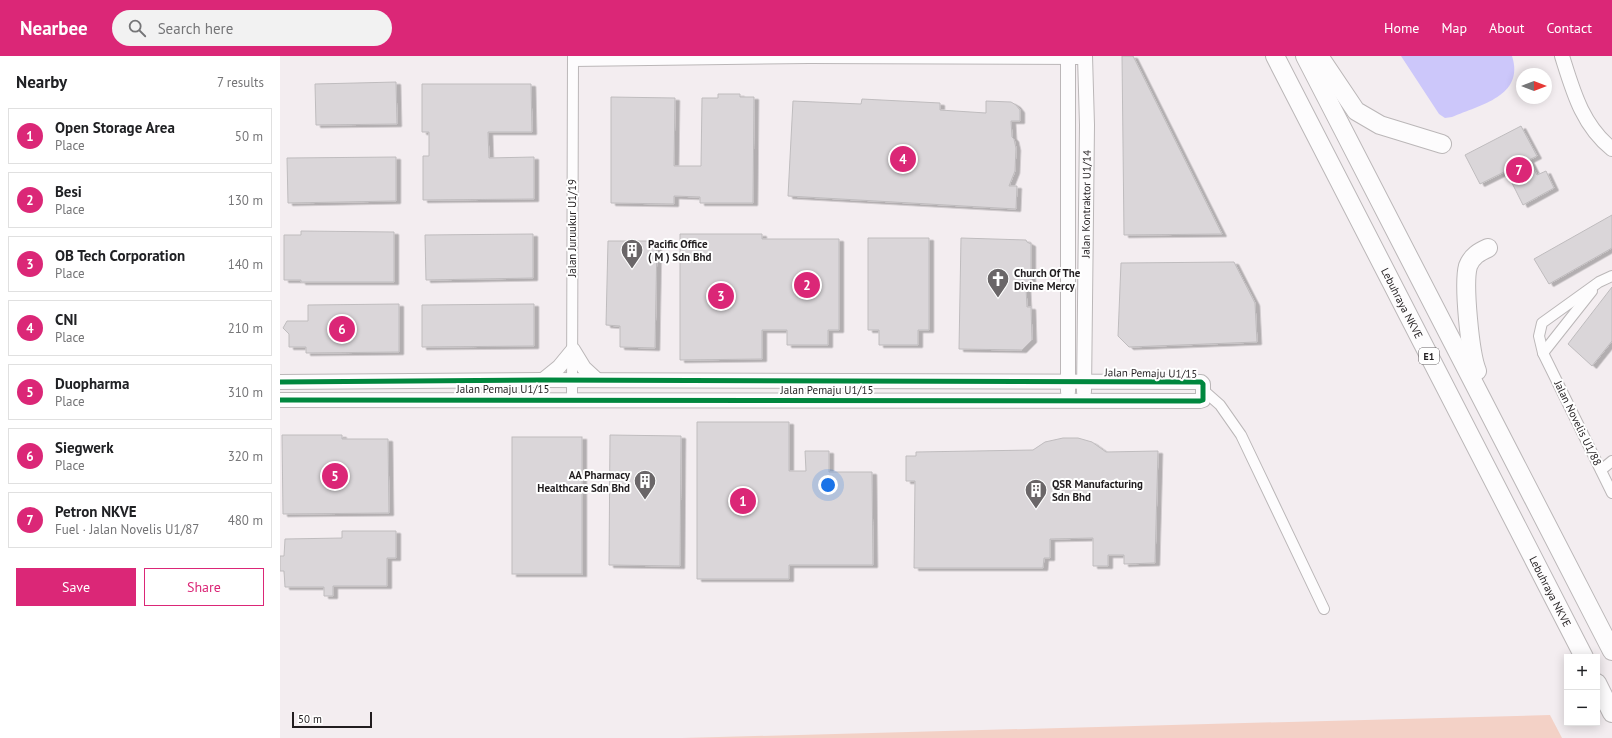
<!DOCTYPE html>
<html lang="en">
<head>
<meta charset="utf-8">
<style>
  body { margin:0; font-family:"PT Sans",sans-serif; background:#f2f2f2; color:#202124 }
  .controls { position:absolute; right:12px; bottom:12px; display:grid; overflow:hidden; border-radius:0px; box-shadow:0 2px 10px #0003 }
  .controls button { width:36px; height:36px; display:grid; place-items:center; padding:0; border:0; border-bottom:1px solid #e0e0e0; background:#fff; color:#202124; font:20px sans-serif }
  .compass { position:absolute; left:1236px; top:12px; width:36px; height:36px; border-radius:50%; background:#fff; box-shadow:0 2px 10px #0003; rotate:90deg }
  .scale { position:absolute; left:12px; bottom:10px; width:80px; box-sizing:border-box; padding-left:4px; border:2px solid #211d1f; border-top:0; font-size:11px; line-height:14px; white-space:nowrap; color:#211d1f; -webkit-text-stroke:3px #fff; paint-order:stroke }
  .you { position:absolute; left:548px; top:429px; width:14px; height:14px; margin:-10px; border:3px solid #fff; border-radius:50%; background:#1a73e8; box-shadow:0 0 0 6px #1a73e833 }
  .badge { display:grid; place-items:center; width:26px; height:26px; border-radius:50%; background:#db2777; color:#fff; font-size:13px; font-weight:700 }
  .pin { position:absolute; translate:-50% -50%; border:2px solid #fff; box-shadow:0 1px 4px #0006 }
  .list { margin:0; padding:0; list-style:none }
  h2 { display:flex; justify-content:space-between; align-items:center; height:52px; margin:0; padding:0 16px; font-size:17px }
  h2 small { font-size:13px; font-weight:400; color:#757577 }
  .list li { display:grid; grid-template-columns:26px 1fr auto; gap:12px; align-items:center; box-sizing:border-box; height:56px; margin:0 8px 8px; padding:0 8px; border:1px solid #e0e0e0; border-radius:0px }
  .list b { display:block; font-size:15px; white-space:nowrap }
  .list p { margin:0; font-size:13px; white-space:nowrap; color:#757577 }
  .list em { font-size:13px; font-style:normal; color:#757577 }
  .actions { display:flex; gap:8px; padding:12px 16px }
  .actions a { flex:1; padding:9px 0; border:1px solid #db2777; border-radius:0px; text-align:center; font-size:14px; color:#db2777 }
  .actions .main { background:#db2777; color:#fff }
  .icon { flex:none; width:22px; height:22px; fill:none; stroke:currentColor; stroke-width:2; stroke-linecap:round; stroke-linejoin:round }
  .map { position:relative; flex:none; width:1332px; height:682px; overflow:hidden }
  header { display:flex; align-items:center; gap:24px; box-sizing:border-box; height:56px; padding:0 20px; background:#db2777; color:#fff }
  header strong { font-size:19px }
  nav { display:flex; gap:22px; margin-inline-start:auto; font-size:14px }
  .search { width:280px; height:36px; background:#f2f2f2; display:flex; align-items:center; gap:10px; box-sizing:border-box; padding:0 14px; border-radius:22px; color:#757577; font-size:15px }
  main { display:flex }
  aside { flex:1; background:#fff }
  .map>svg:first-child { display:block }
  .green { fill:#f3d1c6 }
  .water { fill:#ccc7fa }
  .building { fill:#dad6d9; stroke:#bfbcbe; filter:url(#shadow) }
  .lines { fill:none; stroke-linecap:round; stroke-linejoin:round }
  .street-casing { stroke:#bbb7b8; stroke-width:12 }
  .secondary-casing { stroke:#bbb7b8; stroke-width:16 }
  .highway-casing { stroke:#bbb7b8; stroke-width:20 }
  .street { stroke:#fdfcfd; stroke-width:10 }
  .secondary { stroke:#fdfcfd; stroke-width:14 }
  .highway { stroke:#fdfcfd; stroke-width:18 }
  .cycleway-casing { stroke:#fff; stroke-width:8 }
  .cycleway { stroke:#00873e; stroke-width:5 }
  .labels { text-anchor:middle; dominant-baseline:central; stroke-width:4; stroke-linejoin:round; paint-order:stroke }
  .shield { fill:#fff; stroke:#646162; stroke-width:1 }
  .shield-label { font-size:10px; font-weight:bold; fill:#211d1f }
  .street-label { font-size:11px; fill:#211d1f; stroke:#fff }
  .poi-label { font-size:11px; font-weight:bold; fill:#211d1f; stroke:#fff; text-anchor:start }
</style>
</head>
<body>
<header>
<strong>Nearbee</strong>
<div class="search"><svg class="icon" aria-label="search" viewBox="0 0 24 24"><circle cx="10" cy="10" r="6"/><path d="M15 15l6 6"/></svg>Search here</div>
<nav><a>Home</a><a>Map</a><a>About</a><a>Contact</a></nav>
</header>
<main>
<aside>
<h2>Nearby<small>7 results</small></h2>
<ul class="list">
<li><span class="badge">1</span><div><b>Open Storage Area</b><p>Place</p></div><em>50 m</em></li>
<li><span class="badge">2</span><div><b>Besi</b><p>Place</p></div><em>130 m</em></li>
<li><span class="badge">3</span><div><b>OB Tech Corporation</b><p>Place</p></div><em>140 m</em></li>
<li><span class="badge">4</span><div><b>CNI</b><p>Place</p></div><em>210 m</em></li>
<li><span class="badge">5</span><div><b>Duopharma</b><p>Place</p></div><em>310 m</em></li>
<li><span class="badge">6</span><div><b>Siegwerk</b><p>Place</p></div><em>320 m</em></li>
<li><span class="badge">7</span><div><b>Petron NKVE</b><p>Fuel · Jalan Novelis U1/87</p></div><em>480 m</em></li>
</ul>
<div class="actions"><a class="main">Save</a><a>Share</a></div>
</aside>
<div class="map">
<svg width="1332" height="682" viewBox="0 0 1332 682">
  <defs>
    <filter id="shadow"><feDropShadow dx="4.5" dy="2.5" stdDeviation="0" flood-color="#0004"/></filter>
  </defs>
  <rect width="100%" height="100%" fill="#f3edf0"/>
  <path class="green" d="M1270,659L1282,682H402Z"/>
  <path class="water" d="M1121,0H1232C1245,40 1200,49 1172,61L1165,62L1159,58Z"/>
  <g class="building">
    <path d="M842,0H853L942,178L844,179Z"/>
    <path d="M116,26L117,68L36,69L35,28Z"/>
    <path d="M142,28H251L252,76H208L209,102L254,101V143L143,144V100H149V76H142Z"/>
    <path d="M438,38H460V41H474L473,147H420V141L394,140V148L331,147V41L395,42L394,110H421L422,42H438Z"/>
    <path d="M582,43L660,47V54L706,57V45L731,46L736,49L740,54V65H731L732,81L734,83L736,92L735,115L729,130H737L736,153L508,140L513,45L581,48Z"/>
    <path d="M1241,70L1257,100L1249,104L1257,119L1266,115L1274,132L1243,149L1226,115L1200,128L1185,99Z"/>
    <path d="M116,101V145L8,147L7,102Z"/>
    <path d="M1332,159V192L1269,228L1254,203Z"/>
    <path d="M21,175L114,176V226H21V224H4V179H21Z"/>
    <path d="M253,178V222L146,224L145,179Z"/>
    <path d="M400,178H482V183H559V274H548V289H507V274H482V303L400,304Z"/>
    <path d="M588,182H649V274H638V289H599V274H588Z"/>
    <path d="M681,182L746,184L747,186L751,188V232H746L747,251H751L752,284L742,294L679,293Z"/>
    <path d="M328,185H377L375,292L340,291V270L326,269Z"/>
    <path d="M954,206L975,247L977,286L849,291L838,280L841,207Z"/>
    <path d="M1332,231V285L1312,310L1288,288Z"/>
    <path d="M119,248V296L26,297V291H9V278L3,272L7,265H28V249Z"/>
    <path d="M254,248V290L142,291V249Z"/>
    <path d="M417,366H509V415H526L525,395H549V416H592L593,509H509V523H417Z"/>
    <path d="M2,379H62V383H108L109,457L3,458Z"/>
    <path d="M330,379L401,380L400,510L329,509Z"/>
    <rect x="232" y="381" width="70" height="137"/>
    <path d="M783,382H798L812,386L826,396L878,395L875,507L844,508V499H828V510H813V482L770,483V502H764L763,512H634L635,425H626V400H636V396L753,394L765,386Z"/>
    <path d="M62,475H116V502H107V530H53V540H44V531H5L4,515H0V500H4L5,483L62,482Z"/>
  </g>
  <g class="lines">
    <g class="street-casing">
      <g id="street">
        <path d="M293,5L529,2L805,3"/>
        <path d="M1332,220L1319,226L1262,267L1259,280L1263,297L1332,437"/>
        <path d="M1263,297L1312,235"/>
        <path d="M923,334L940,349L961,379L1044,553"/>
        <path d="M292,343L293,0"/>
        <path d="M1321,414L1332,405"/>
      </g>
    </g>
    <g class="secondary-casing">
      <g id="secondary">
        <path d="M1282,0C1293,35 1302,69 1332,93"/>
        <path d="M263,324L279,311L293,294L304,312L317,324"/>
        <path d="M0,326L263,324L921,326L923,328V344L920,345L0,344"/>
        <path d="M788,336V0"/>
        <path id="s1" d="M804,336L807,69L805,0"/>
      </g>
    </g>
    <g class="highway-casing">
      <g id="highway">
        <path id="s2" d="M995,0L1304,601"/>
        <path d="M1025,0L1332,595"/>
        <path d="M1039,0L1076,55L1100,69L1162,88"/>
        <path d="M1197,315C1190,298 1183,228 1188,210C1192,200 1199,196 1208,192"/>
        <path d="M1317,627L1332,657"/>
      </g>
    </g>
    <use href="#street" class="street"/>
    <use href="#secondary" class="secondary"/>
    <use href="#highway" class="highway"/>
    <g class="cycleway-casing">
      <path id="cycleway" d="M0,326L263,324L921,326L923,328V344L920,345L0,344"/>
    </g>
    <use href="#cycleway" class="cycleway"/>
  </g>
  <defs>
    <g id="building-pin" transform="scale(1.15)"><path d="M0 17L-7.5 6A9.5 9.5 0 1 1 7.5 6Z" fill="#6a6668" stroke="#fff"/><path d="M-4-6H4V6H1V3H-1V6H-4ZM-2.5-4.3h1.7v1.8h-1.7ZM.8-4.3h1.7v1.8H.8ZM-2.5-1h1.7V.8h-1.7ZM.8-1h1.7V.8H.8Z" fill="#fff"/></g>
    <g id="church-pin" transform="scale(1.15)"><path d="M0 17L-7.5 6A9.5 9.5 0 1 1 7.5 6Z" fill="#6a6668" stroke="#fff"/><path d="M-1.2-6h2.4v3.5h3.3v2.4h-3.3V6h-2.4V-.1h-3.3v-2.4h3.3Z" fill="#fff"/></g>
  </defs>
  <g fill-rule="evenodd">
    <use href="#building-pin" x="352" y="194"/>
    <use href="#church-pin" x="718" y="223"/>
    <use href="#building-pin" x="365" y="425"/>
    <use href="#building-pin" x="756" y="434"/>
  </g>
  <g class="labels">
    <rect class="shield" x="1139" y="292" width="20" height="16" rx="3"/>
    <g class="shield-label">
      <text x="1149" y="300">E1</text>
    </g>
    <g class="street-label">
      <text stroke="none"><textPath href="#s1" startOffset="188">Jalan Kontraktor U1/14</textPath></text>
      <text transform="translate(292 172) rotate(-90)">Jalan Juruukur U1/19</text>
      <text stroke="none"><textPath href="#s2" startOffset="278">Lebuhraya NKVE</textPath></text>
      <text transform="translate(871 317) rotate(1)">Jalan Pemaju U1/15</text>
      <text x="223" y="333">Jalan Pemaju U1/15</text>
      <text x="547" y="334">Jalan Pemaju U1/15</text>
      <text transform="translate(1298 367) rotate(64)">Jalan Novelis U1/88</text>
      <text stroke="none"><textPath href="#s2" startOffset="602">Lebuhraya NKVE</textPath></text>
    </g>
    <g class="poi-label">
      <text x="368" y="188">Pacific Office<tspan x="368" dy="13">( M ) Sdn Bhd</tspan></text>
      <text x="734" y="217">Church Of The<tspan x="734" dy="13">Divine Mercy</tspan></text>
      <text x="350" y="419" text-anchor="end">AA Pharmacy<tspan x="350" dy="13">Healthcare Sdn Bhd</tspan></text>
      <text x="772" y="428">QSR Manufacturing<tspan x="772" dy="13">Sdn Bhd</tspan></text>
    </g>
  </g>
</svg>
<div class="controls">
<button>+</button>
<button>−</button>
</div>
<svg class="compass" viewBox="-18 -18 36 36"><path d="M0-13l5 13h-10z" fill="#e53935"/><path d="M0 13l5-13h-10z" fill="#757577"/></svg>
<div class="scale">50 m</div>
<div class="you"></div>
<div class="pin badge" style="left:463px;top:445px">1</div>
<div class="pin badge" style="left:527px;top:229px">2</div>
<div class="pin badge" style="left:441px;top:240px">3</div>
<div class="pin badge" style="left:623px;top:103px">4</div>
<div class="pin badge" style="left:55px;top:420px">5</div>
<div class="pin badge" style="left:62px;top:273px">6</div>
<div class="pin badge" style="left:1239px;top:114px">7</div>
</div>
</main>
</body>
</html>
